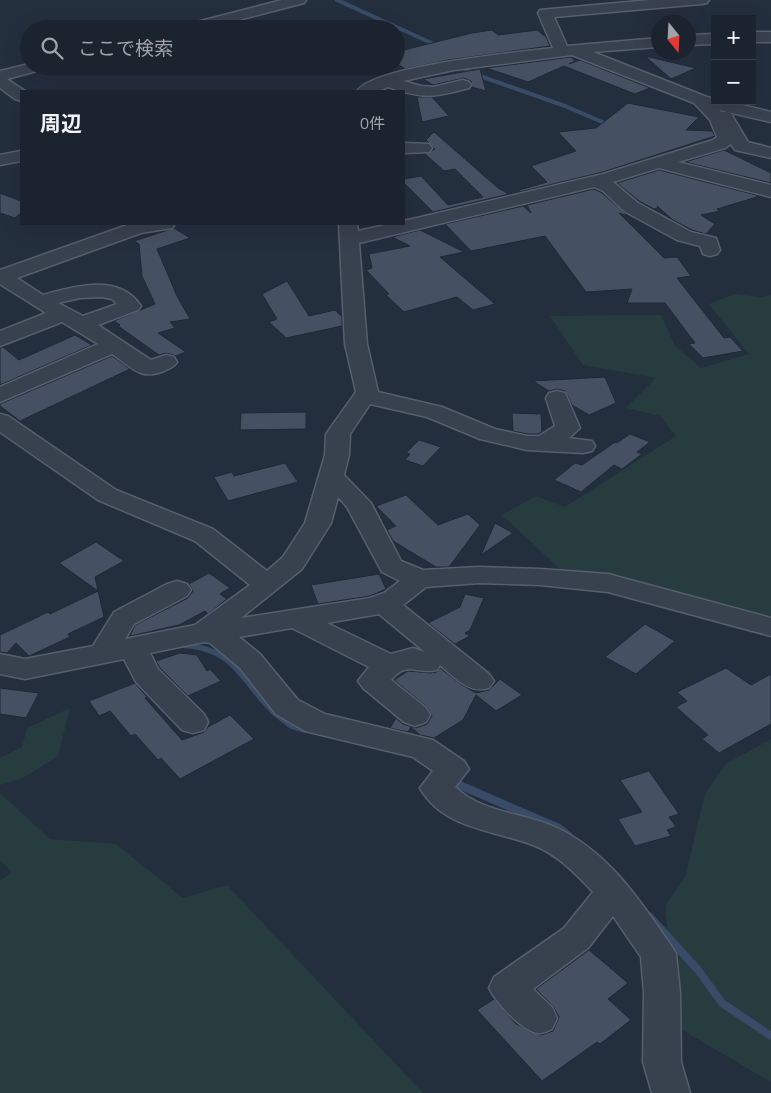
<!DOCTYPE html>
<html lang="ja">
<head>
<meta charset="utf-8">
<style>
  body { margin:0; font-family:"Titillium Web","Noto Sans JP",sans-serif; background:#282f3a; color:#f1f3f6 }
  .controls { position:absolute; right:15px; top:15px; display:grid; overflow:hidden; border-radius:0px; box-shadow:0 5px 20px #0002 }
  .controls button { width:45px; height:45px; display:grid; place-items:center; padding:0; border:0; border-bottom:1px solid #39404a; background:#1b232e; color:#f1f3f6; font:25px sans-serif }
  .compass { position:absolute; left:651px; top:15px; width:45px; height:45px; border-radius:50%; background:#1b232e; box-shadow:0 5px 20px #0002; rotate:162deg }
  .list { margin:0; padding:0; list-style:none }
  h2 { display:flex; justify-content:space-between; align-items:center; height:65px; margin:0; padding:0 20px; font-size:21px }
  h2 small { font-size:16px; font-weight:400; color:#a0a4aa }
  .icon { flex:none; width:28px; height:28px; fill:none; stroke:currentColor; stroke-width:2; stroke-linecap:round; stroke-linejoin:round }
  .map { position:relative; flex:none; width:771px; height:1093px; overflow:hidden }
  .search { position:absolute; background:#1b232e; box-shadow:0 5px 20px #0002; left:20px; top:20px; width:385px; height:55px; display:flex; align-items:center; gap:12px; box-sizing:border-box; padding:0 18px; border-radius:28px; color:#a0a4aa; font-size:19px }
  .panel { position:absolute; background:#1b232e; box-shadow:0 5px 20px #0002; left:20px; top:90px; width:385px; height:135px; border-radius:0px }
  .map>svg:first-child { display:block }
  .green { fill:#263c3f }
  .lines { fill:none; stroke-linecap:round; stroke-linejoin:round }
  .stream-far2 { stroke:#394c67; stroke-width:4 }
  .stream-far1 { stroke:#394c67; stroke-width:5.5 }
  .stream { stroke:#394c67; stroke-width:8 }
  .building { fill:#455162; stroke:#1f2835 }
  .minor-casing { stroke:#565f6c; stroke-width:3 }
  .minor { fill:#38414e; fill-rule:evenodd }
</style>
</head>
<body>
<div class="map">
<svg width="771" height="1093" viewBox="0 0 771 1093">
  <rect width="100%" height="100%" fill="#242f3e"/>
  <g class="green">
    <path d="M735,294L761,297L771,295V617L635,581L561,570L502,515L536,496L565,507L676,436L660,416L626,408L656,378L583,365L550,316L661,315L675,346L701,368L749,354L709,304Z"/>
    <path d="M70,708L58,756L23,778L0,785V758L22,747L27,728Z"/>
    <path d="M771,739V1082L679,1028L665,906L685,877L705,794L726,764Z"/>
    <path d="M0,793L50,839L116,844L183,898L227,885L423,1093H0V881L12,872L0,860Z"/>
  </g>
  <g class="lines">
    <g class="stream-far2">
      <path d="M337,0L438,46"/>
      <path d="M449,55L463,68L477,75L565,106L609,125"/>
    </g>
    <path class="stream-far1" d="M181,645C237,648 239,680 275,713"/>
    <g class="stream">
      <path d="M274,711L292,725L305,729"/>
      <path d="M450,781L559,828L569,836"/>
      <path d="M649,916L698,970L722,1003L771,1036"/>
    </g>
  </g>
  <g class="building">
    <path d="M492,30L498,35L537,30L546,37L550,46L448,60L405,69L396,63V52L472,33Z"/>
    <path d="M645,56L696,68L671,79Z"/>
    <path d="M571,57L575,61L569,64L580,60L650,88L635,94L564,66L528,82L486,68Z"/>
    <path d="M480,69L486,91L472,87L471,81L464,78L433,85L423,79Z"/>
    <path d="M417,97H432L449,116L422,122Z"/>
    <path d="M628,103L699,117L686,130L712,131L715,136L603,172L520,192L519,190L547,182L531,166L576,151L558,132L596,128Z"/>
    <path d="M434,132L498,188L509,194L433,212L404,183V179L421,176L448,205L483,197L455,169L444,171L425,154L435,149L426,140Z"/>
    <path d="M724,150L771,173V183L685,162Z"/>
    <path d="M659,170L760,196L717,209L720,211L701,215L715,224L706,234L692,230L673,220L657,206L658,208L654,209L639,201L617,183Z"/>
    <path d="M594,189L602,193L628,216L619,213L664,258L677,257L691,276L677,278L724,338L730,337L743,351L703,358L689,344L695,343L665,303H627L632,289L586,292L545,236L471,251L445,224L523,206L531,213L527,205Z"/>
    <path d="M0,193L21,201V213L15,218L0,213Z"/>
    <path d="M174,228L190,238L157,249L177,296L190,319L170,322L175,328L158,333L186,352L176,356L166,353L159,355L118,326L120,325L114,321L155,304L142,276L139,244L134,241Z"/>
    <path d="M420,230L464,252L440,257L495,304L473,310L457,297L404,312L386,295L389,294L366,270L372,268L369,254L410,246L392,237Z"/>
    <path d="M287,281L309,316L335,310L342,317V326L286,338L269,322L277,319L262,294Z"/>
    <path d="M75,335L92,345L0,385V348L3,347L19,360Z"/>
    <path d="M112,356L130,369L20,421L0,406V404Z"/>
    <path d="M605,377L616,403L589,415L572,405L565,391L557,389L549,391L533,381Z"/>
    <path d="M306,412V429L240,430L241,413Z"/>
    <path d="M512,413L541,414L542,432L538,434H527L513,431Z"/>
    <path d="M630,434L650,442L637,452L642,454L622,469L614,465L581,492L554,480L575,463L582,465L615,442L617,443Z"/>
    <path d="M419,440L441,447L423,466L405,460L410,454L406,453Z"/>
    <path d="M285,463L298,482L228,501L214,477L232,472L234,476Z"/>
    <path d="M406,495L438,525L468,514L480,525L449,567H436L393,541L387,530L396,526L376,506Z"/>
    <path d="M495,523L513,533L481,555Z"/>
    <path d="M96,542L124,561L95,577L104,617L68,634L70,637L29,656L16,643L7,653L0,652V635L48,612L50,614L98,591L59,563Z"/>
    <path d="M209,573L230,588L220,594L227,599L208,614L205,611L179,625L130,636L135,625L188,598L193,591L189,584Z"/>
    <path d="M379,574L386,589L370,596L318,604L311,585Z"/>
    <path d="M465,594L484,598L470,630L465,633L470,636L455,644L428,623L460,607Z"/>
    <path d="M645,624L675,641L636,674L605,657Z"/>
    <path d="M180,653L197,655L207,671L210,669L221,681L188,696L160,668L156,661Z"/>
    <path d="M440,668L462,685L476,693L489,690L500,679L522,695L496,711L476,695L463,720L434,738L420,735L411,727L408,732L390,728L396,718L403,724L416,728L427,724L432,716L427,707L394,680L408,671L430,673L437,672Z"/>
    <path d="M726,668L751,685L771,674V724L719,753L702,739L708,735L676,707L687,701L677,692Z"/>
    <path d="M135,683L147,697L145,698L182,740L204,732L208,727L230,715L254,739L180,779L161,758L158,760L135,734L131,736L110,711L99,716L89,701Z"/>
    <path d="M0,688L39,693L26,718L0,714Z"/>
    <path d="M649,771L679,814L669,817L676,827L667,830L671,836L635,846L618,819L642,812L620,780Z"/>
    <path d="M589,950L628,983L608,999L631,1020L600,1044L597,1042L542,1081L477,1010L494,999L515,1023L530,1032L541,1035L553,1031L559,1017L553,1006L536,989Z"/>
  </g>
  <g class="lines">
    <g class="minor-casing">
      <g id="minor">
        <path d="M282,0H306L304,3L204,29H179L181,26Z"/>
        <path d="M650,0H709L707,3L702,4L554,17L567,46L658,38V47L593,52L707,97L715,99V101H726L771,112V122L719,110L721,112H730L748,142L771,148V158L735,150L731,144L725,148L678,162L771,185V197L659,168L613,182L638,203L691,232L716,238L720,250L717,254L710,256L703,254L700,246L677,240L624,211L603,191L594,187L359,243L367,344L378,392L442,407L495,429L527,436H539L555,426L546,398L549,393L557,391L565,393L580,428L569,438L592,441L595,446L592,451L583,453L527,450L480,439L427,417L370,404L350,434L349,455L344,475L371,503L401,561L423,570L479,567L540,569L608,574L771,618V636L608,592L540,585L479,583L426,587L403,605L489,674L494,681L489,688C468,694 456,678 440,665L437,670C417,675 407,660 391,680L426,708L430,715L426,722L415,726L404,722L363,688L358,681L369,667L292,628L239,637L260,654L298,700L325,714L433,740L464,761L469,769L455,787C484,814 523,812 557,828C608,852 639,899 670,944L676,954L680,993L681,1062L690,1093H652L643,1062L644,993L641,957L613,916L588,948L533,989L552,1007L557,1018L552,1029C547,1031 542,1034 537,1033C521,1030 496,1002 489,988L494,977L564,928L593,892C576,874 557,854 533,845C494,830 443,829 420,788L433,771L413,757L305,731L276,714L240,668L210,643L204,642L150,653L158,669L204,714L208,722L204,730L193,733L182,730L136,682L124,659L25,679L0,674V654L25,659L93,646L114,612L167,584L177,581L187,584L191,590L187,596L134,624L125,639L195,625L250,585L195,541L98,500L0,432V414L8,416L116,490L213,529L267,571L283,557L305,523L325,455L326,434L356,392L345,344L339,224H357L358,231L390,224H404V221L603,174L713,140L717,137L710,120L694,103L572,55L454,70L403,81L421,86L433,87L463,80L469,82L471,85L469,88C431,98 425,99 388,87L378,91H357C374,66 519,52 553,48L538,13L540,10ZM338,497L347,507L382,572L400,581L384,593L370,598L241,618L302,569L331,523ZM379,614L425,652L413,648L391,654L327,623Z"/>
        <rect x="752" y="32" width="19" height="10"/>
        <path d="M715,34V44L688,45V35Z"/>
        <path d="M29,64V66H46L44,69L7,79L25,91H21V101L15,99L0,88V71Z"/>
        <path d="M404,143L429,144L432,148L429,152L404,153Z"/>
        <path d="M21,151V161L0,165V155Z"/>
        <path d="M130,224H175L172,228L141,233L17,278L43,295C75,286 119,273 141,306L138,310L98,325L151,360L166,355L174,357L177,362C174,367 170,368 164,371C140,381 132,367 112,354L0,402V387L98,344L62,322L0,346V331L46,313L0,284V270ZM101,297L112,299L117,304L83,316L58,303L80,298Z"/>
      </g>
    </g>
    <use href="#minor" class="minor"/>
  </g>
</svg>
<div class="controls">
<button>+</button>
<button>−</button>
</div>
<svg class="compass" viewBox="-18 -18 36 36"><path d="M0-13l5 13h-10z" fill="#e53935"/><path d="M0 13l5-13h-10z" fill="#a0a4aa"/></svg>
<div class="search"><svg class="icon" aria-label="search" viewBox="0 0 24 24"><circle cx="10" cy="10" r="6"/><path d="M15 15l6 6"/></svg>ここで検索</div>
<section class="panel">
<h2>周辺<small>0件</small></h2>
<ul class="list">
</ul>
</section>
</div>
</body>
</html>
